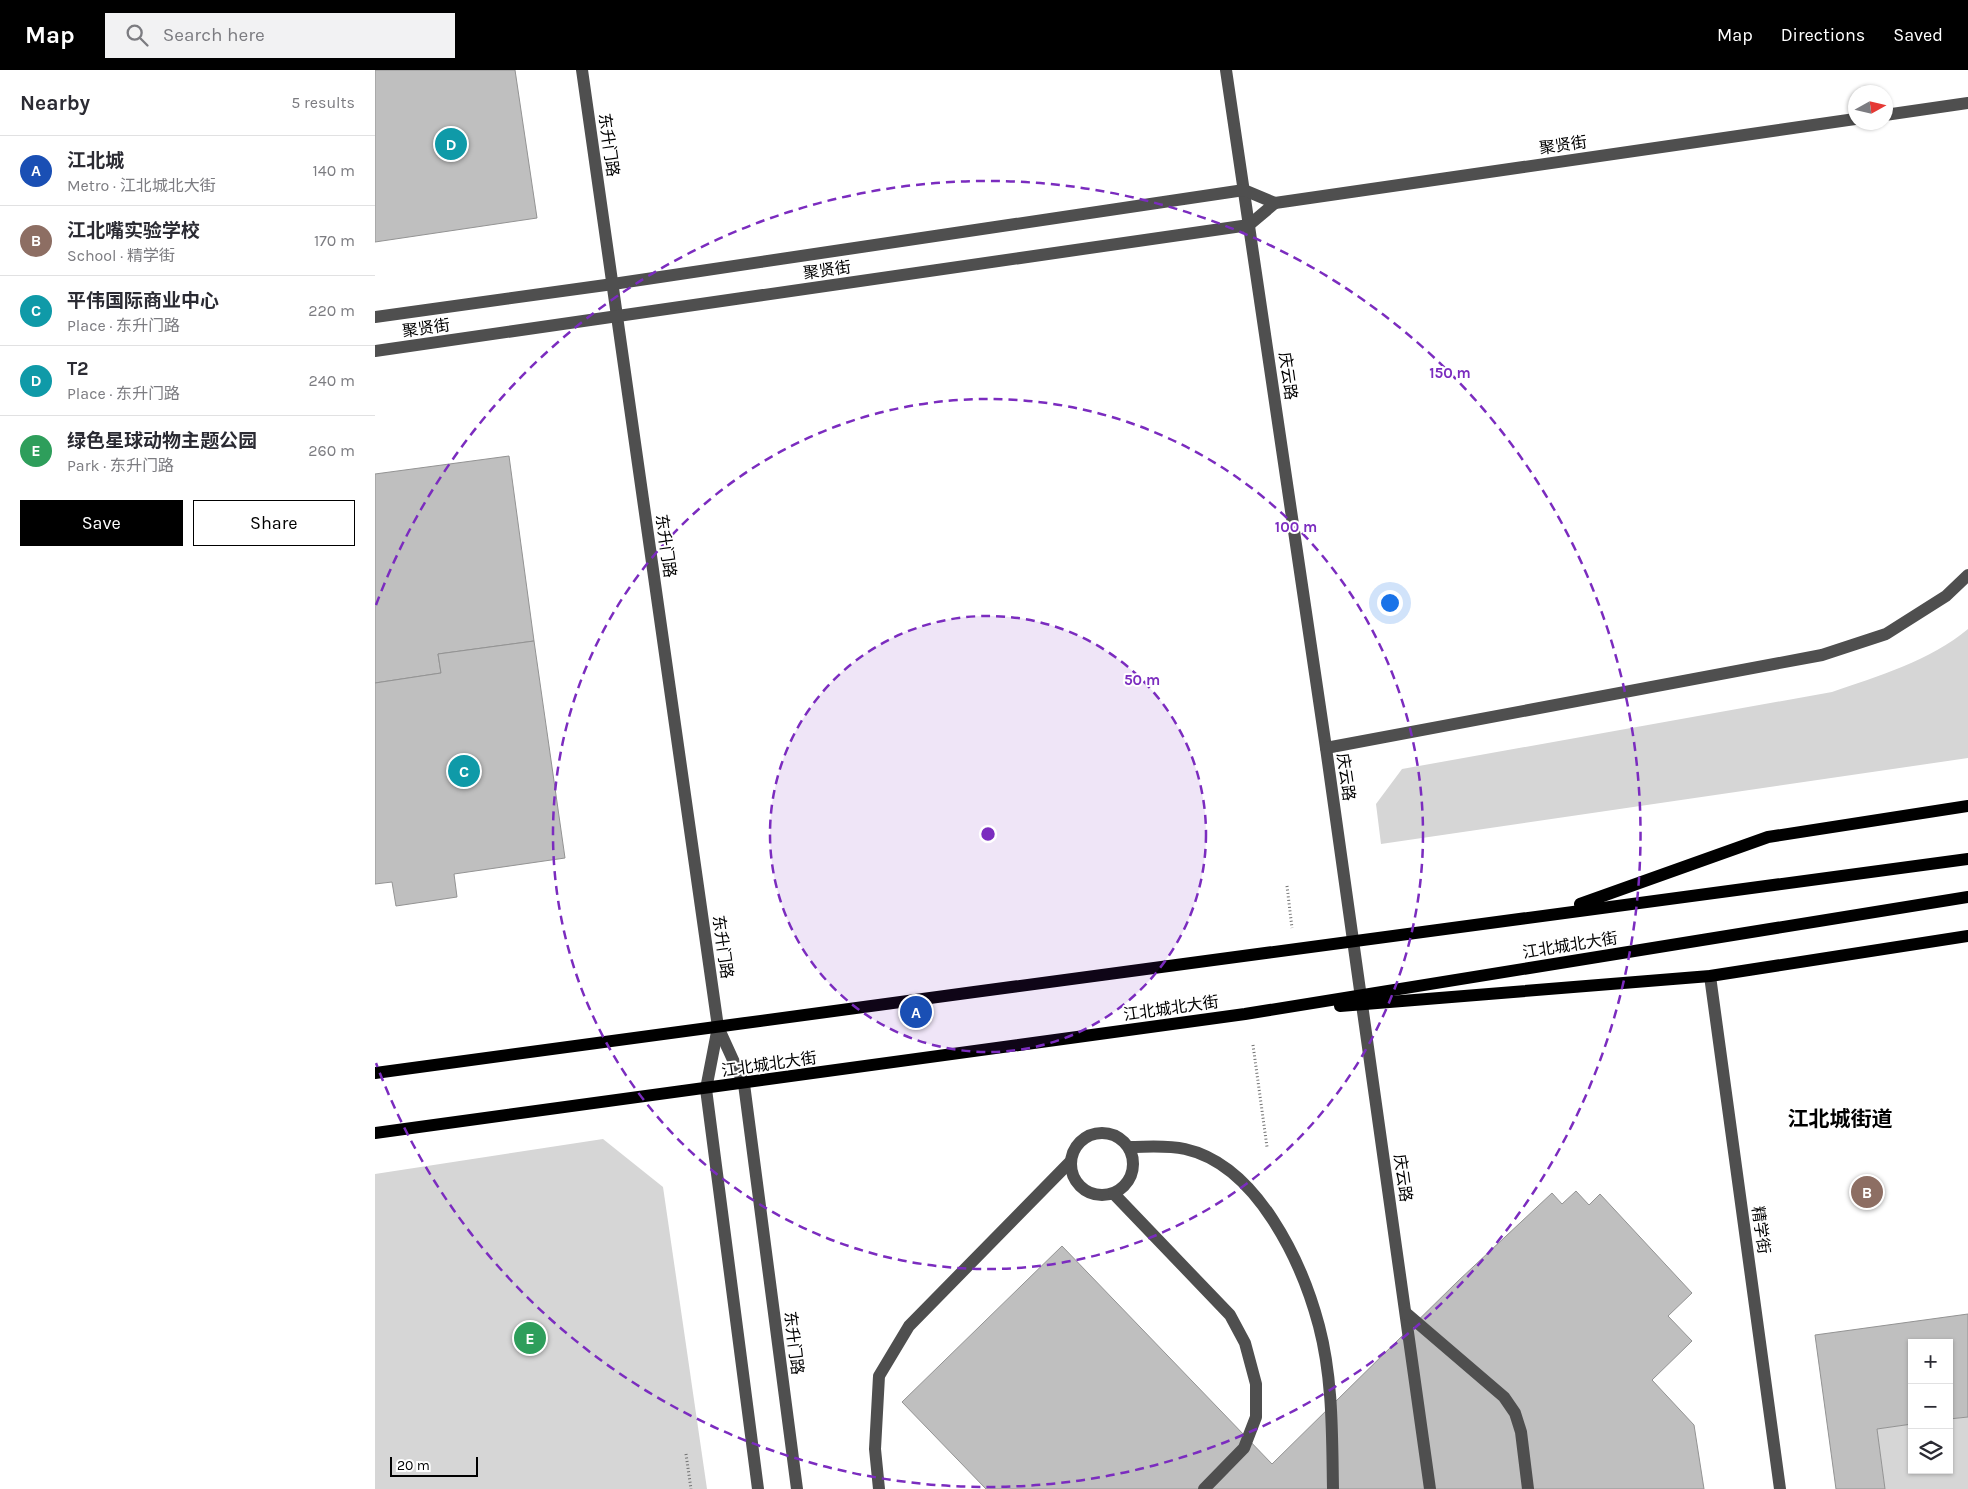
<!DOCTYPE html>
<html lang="en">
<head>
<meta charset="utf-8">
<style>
  body { margin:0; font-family:Karla,"Noto Sans SC",sans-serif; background:#f2f2f3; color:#2b2b33 }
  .controls { position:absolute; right:15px; bottom:15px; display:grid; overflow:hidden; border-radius:0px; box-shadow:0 1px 4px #0004 }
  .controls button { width:45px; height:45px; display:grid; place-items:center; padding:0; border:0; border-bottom:1px solid #e1e1e2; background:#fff; color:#2b2b33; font:25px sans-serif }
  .compass { position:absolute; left:1473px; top:15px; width:45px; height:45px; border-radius:50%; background:#fff; box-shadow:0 1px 4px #0004; rotate:82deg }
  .scale { position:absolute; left:15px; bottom:12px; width:88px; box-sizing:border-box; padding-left:5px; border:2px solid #000; border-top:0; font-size:14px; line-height:18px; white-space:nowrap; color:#000; -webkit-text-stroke:4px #fff; paint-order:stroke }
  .you { position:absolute; left:1014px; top:532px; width:18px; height:18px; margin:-12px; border:4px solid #fff; border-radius:50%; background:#1a73e8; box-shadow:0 0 0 8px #1a73e833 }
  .badge { display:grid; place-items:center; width:32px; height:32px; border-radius:50%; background:#000; color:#fff; font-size:16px; font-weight:700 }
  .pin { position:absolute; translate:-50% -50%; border:2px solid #fff; box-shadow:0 1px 5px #0006 }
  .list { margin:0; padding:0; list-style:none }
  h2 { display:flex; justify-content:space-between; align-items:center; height:65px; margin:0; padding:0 20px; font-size:21px }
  h2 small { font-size:16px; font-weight:400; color:#7c7c81 }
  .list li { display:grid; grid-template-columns:32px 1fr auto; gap:15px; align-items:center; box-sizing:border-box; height:70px; padding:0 20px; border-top:1px solid #e1e1e2 }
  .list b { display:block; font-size:19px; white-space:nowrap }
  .list p { margin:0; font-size:16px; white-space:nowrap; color:#7c7c81 }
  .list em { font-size:16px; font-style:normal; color:#7c7c81 }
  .actions { display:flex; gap:10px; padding:15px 20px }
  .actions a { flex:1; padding:11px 0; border:1px solid #000; border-radius:0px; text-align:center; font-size:18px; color:#000 }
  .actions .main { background:#000; color:#fff }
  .icon { flex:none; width:28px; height:28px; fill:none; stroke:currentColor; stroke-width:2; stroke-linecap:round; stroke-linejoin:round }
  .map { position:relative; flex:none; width:1593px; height:1419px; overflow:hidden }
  header { display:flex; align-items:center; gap:30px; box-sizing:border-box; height:70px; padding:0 25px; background:#000; color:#fff }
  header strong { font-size:24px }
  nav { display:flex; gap:28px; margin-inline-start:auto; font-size:18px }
  .search { width:350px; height:45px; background:#f2f2f3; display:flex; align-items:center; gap:12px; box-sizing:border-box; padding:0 18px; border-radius:0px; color:#7c7c81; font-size:19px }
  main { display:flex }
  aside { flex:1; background:#fff }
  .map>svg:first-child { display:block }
  .green { fill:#d6d6d6 }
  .building { fill:#bfbfbf; stroke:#939393 }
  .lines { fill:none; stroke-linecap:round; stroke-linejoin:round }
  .path { stroke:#717171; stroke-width:3; stroke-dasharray:1 2.5; stroke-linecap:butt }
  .minor { stroke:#4f4f4f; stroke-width:12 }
  .major { stroke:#000; stroke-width:12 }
  .ring { fill:none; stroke:#7b2cbf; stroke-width:2.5; stroke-dasharray:9 6 }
  .labels { text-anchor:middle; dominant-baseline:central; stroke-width:4; stroke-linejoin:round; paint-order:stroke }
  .street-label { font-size:16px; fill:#000; stroke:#fff }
  .district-label { font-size:21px; font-weight:bold; fill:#000; stroke:#fff }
  .centre { fill:#7b2cbf; stroke:#fff; stroke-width:2.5 }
  .ring-label { font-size:15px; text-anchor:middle; font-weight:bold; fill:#7b2cbf; stroke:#fff; stroke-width:4; stroke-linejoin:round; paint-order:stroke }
</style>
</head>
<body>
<header>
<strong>Map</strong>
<div class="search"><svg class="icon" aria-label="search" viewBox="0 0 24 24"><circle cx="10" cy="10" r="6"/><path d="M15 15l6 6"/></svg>Search here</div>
<nav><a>Map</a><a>Directions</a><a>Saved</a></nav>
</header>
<main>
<aside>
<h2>Nearby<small>5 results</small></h2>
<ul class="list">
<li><span class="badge" style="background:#1a4fb4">A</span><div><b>江北城</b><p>Metro · 江北城北大街</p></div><em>140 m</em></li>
<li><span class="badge" style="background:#8d6e63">B</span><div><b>江北嘴实验学校</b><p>School · 精学街</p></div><em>170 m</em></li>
<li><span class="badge" style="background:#0f9aa8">C</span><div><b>平伟国际商业中心</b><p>Place · 东升门路</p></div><em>220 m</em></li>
<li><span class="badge" style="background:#0f9aa8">D</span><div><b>T2</b><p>Place · 东升门路</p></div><em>240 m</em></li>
<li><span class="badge" style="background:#2e9e5b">E</span><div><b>绿色星球动物主题公园</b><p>Park · 东升门路</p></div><em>260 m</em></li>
</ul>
<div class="actions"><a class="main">Save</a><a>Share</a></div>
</aside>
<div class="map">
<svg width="1593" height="1419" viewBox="0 0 1593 1419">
  <rect width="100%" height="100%" fill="#fff"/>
  <g class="green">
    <path d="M1593,559V688L1006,774L1001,734L1027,699L1457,622C1503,606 1555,591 1593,559Z"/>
    <path d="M228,1069L288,1117L332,1419H0V1104Z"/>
    <path d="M1593,1347V1419H1510L1502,1359L1537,1354V1400H1574V1349Z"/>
  </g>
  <g class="building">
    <path d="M0,0H140L162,148L0,172Z"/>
    <path d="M134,386L159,571L63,584L66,603L0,613V404Z"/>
    <path d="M159,571L190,788L79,804L82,827L21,836L17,812L0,814V613L66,603L63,584Z"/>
    <path d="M1201,1121L1214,1135L1225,1124L1317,1223L1293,1246L1317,1271L1277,1310L1319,1355L1329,1419H611L527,1332L687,1176L897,1394L1083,1211L1177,1123L1187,1134Z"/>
    <path d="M1593,1244V1347L1574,1349V1273H1537V1354L1502,1359L1510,1419H1461L1440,1265Z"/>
  </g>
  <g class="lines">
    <g class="path">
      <path d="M912,816L917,858"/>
      <path d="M878,975L892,1077"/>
      <path d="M311,1384L316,1419"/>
    </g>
    <g class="minor">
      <path d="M207,0L343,957L369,1014L422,1419"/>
      <path d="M851,0L951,678L1055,1419"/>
      <path d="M1510,45L1593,33"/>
      <path d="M900,133L1480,49"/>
      <path d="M0,247L238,214L869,120L900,133L874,155L0,281"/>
      <path d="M951,678L1447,585L1511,564L1571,526L1593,505"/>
      <path d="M1335,906L1405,1419"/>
      <path d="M343,957L331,1019L383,1419"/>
      <circle cx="727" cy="1094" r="31"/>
      <path d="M754,1077C773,1077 791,1075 810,1079C882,1095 927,1192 944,1256C958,1309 957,1365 958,1419"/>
      <path d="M739,1124L855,1245L870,1273L881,1314V1347L869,1378L829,1419"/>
      <path d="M1031,1243L1129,1327L1140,1343L1146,1362L1153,1419"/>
      <path d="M504,1419L500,1379L504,1306L534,1256L695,1092"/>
    </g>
    <g class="major">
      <path d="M1205,834L1393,767L1593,736"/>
      <path d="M965,936L1335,906L1593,866"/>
      <path d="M0,1003C531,932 1062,858 1593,789"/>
      <path d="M0,1063L870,944L1593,827"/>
    </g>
  </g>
  <circle cx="613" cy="764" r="218" fill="#7b2cbf" fill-opacity=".12"/>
  <g class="ring">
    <circle cx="613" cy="764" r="218"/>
    <circle cx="613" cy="764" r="435"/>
    <path d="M1 535A653 653 0 1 1 1 993"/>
  </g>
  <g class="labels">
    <g class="street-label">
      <text transform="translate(234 75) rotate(82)">东升门路</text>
      <text transform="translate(1188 75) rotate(-8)">聚贤街</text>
      <text transform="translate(452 200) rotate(-8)">聚贤街</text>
      <text transform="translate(51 258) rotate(-8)">聚贤街</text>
      <text transform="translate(913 306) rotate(82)">庆云路</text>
      <text transform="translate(291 476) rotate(82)">东升门路</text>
      <text transform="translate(971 707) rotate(82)">庆云路</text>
      <text transform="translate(1195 875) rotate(-9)">江北城北大街</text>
      <text transform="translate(348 877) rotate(82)">东升门路</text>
      <text transform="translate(796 938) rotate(-8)">江北城北大街</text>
      <text transform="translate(394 994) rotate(-8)">江北城北大街</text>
      <text transform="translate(1028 1108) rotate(82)">庆云路</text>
      <text transform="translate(1386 1160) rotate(82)">精学街</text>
      <text transform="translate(419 1273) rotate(83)">东升门路</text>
    </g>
    <g class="district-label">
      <text x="1465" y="1049">江北城街道</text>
    </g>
  </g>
  <circle cx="613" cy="764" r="8" class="centre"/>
  <g class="ring-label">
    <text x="1075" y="308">150 m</text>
    <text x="921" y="462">100 m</text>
    <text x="767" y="615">50 m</text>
  </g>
</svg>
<div class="controls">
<button>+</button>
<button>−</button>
<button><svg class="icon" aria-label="layers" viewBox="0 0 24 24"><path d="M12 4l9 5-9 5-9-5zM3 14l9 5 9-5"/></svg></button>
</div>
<svg class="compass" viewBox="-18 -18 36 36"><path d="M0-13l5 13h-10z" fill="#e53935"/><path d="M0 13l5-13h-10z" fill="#7c7c81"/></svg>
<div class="scale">20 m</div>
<div class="you"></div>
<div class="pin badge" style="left:541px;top:942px;background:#1a4fb4">A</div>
<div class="pin badge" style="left:1492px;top:1122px;background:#8d6e63">B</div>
<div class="pin badge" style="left:89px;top:701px;background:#0f9aa8">C</div>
<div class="pin badge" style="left:76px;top:74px;background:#0f9aa8">D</div>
<div class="pin badge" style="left:155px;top:1268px;background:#2e9e5b">E</div>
</div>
</main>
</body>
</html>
